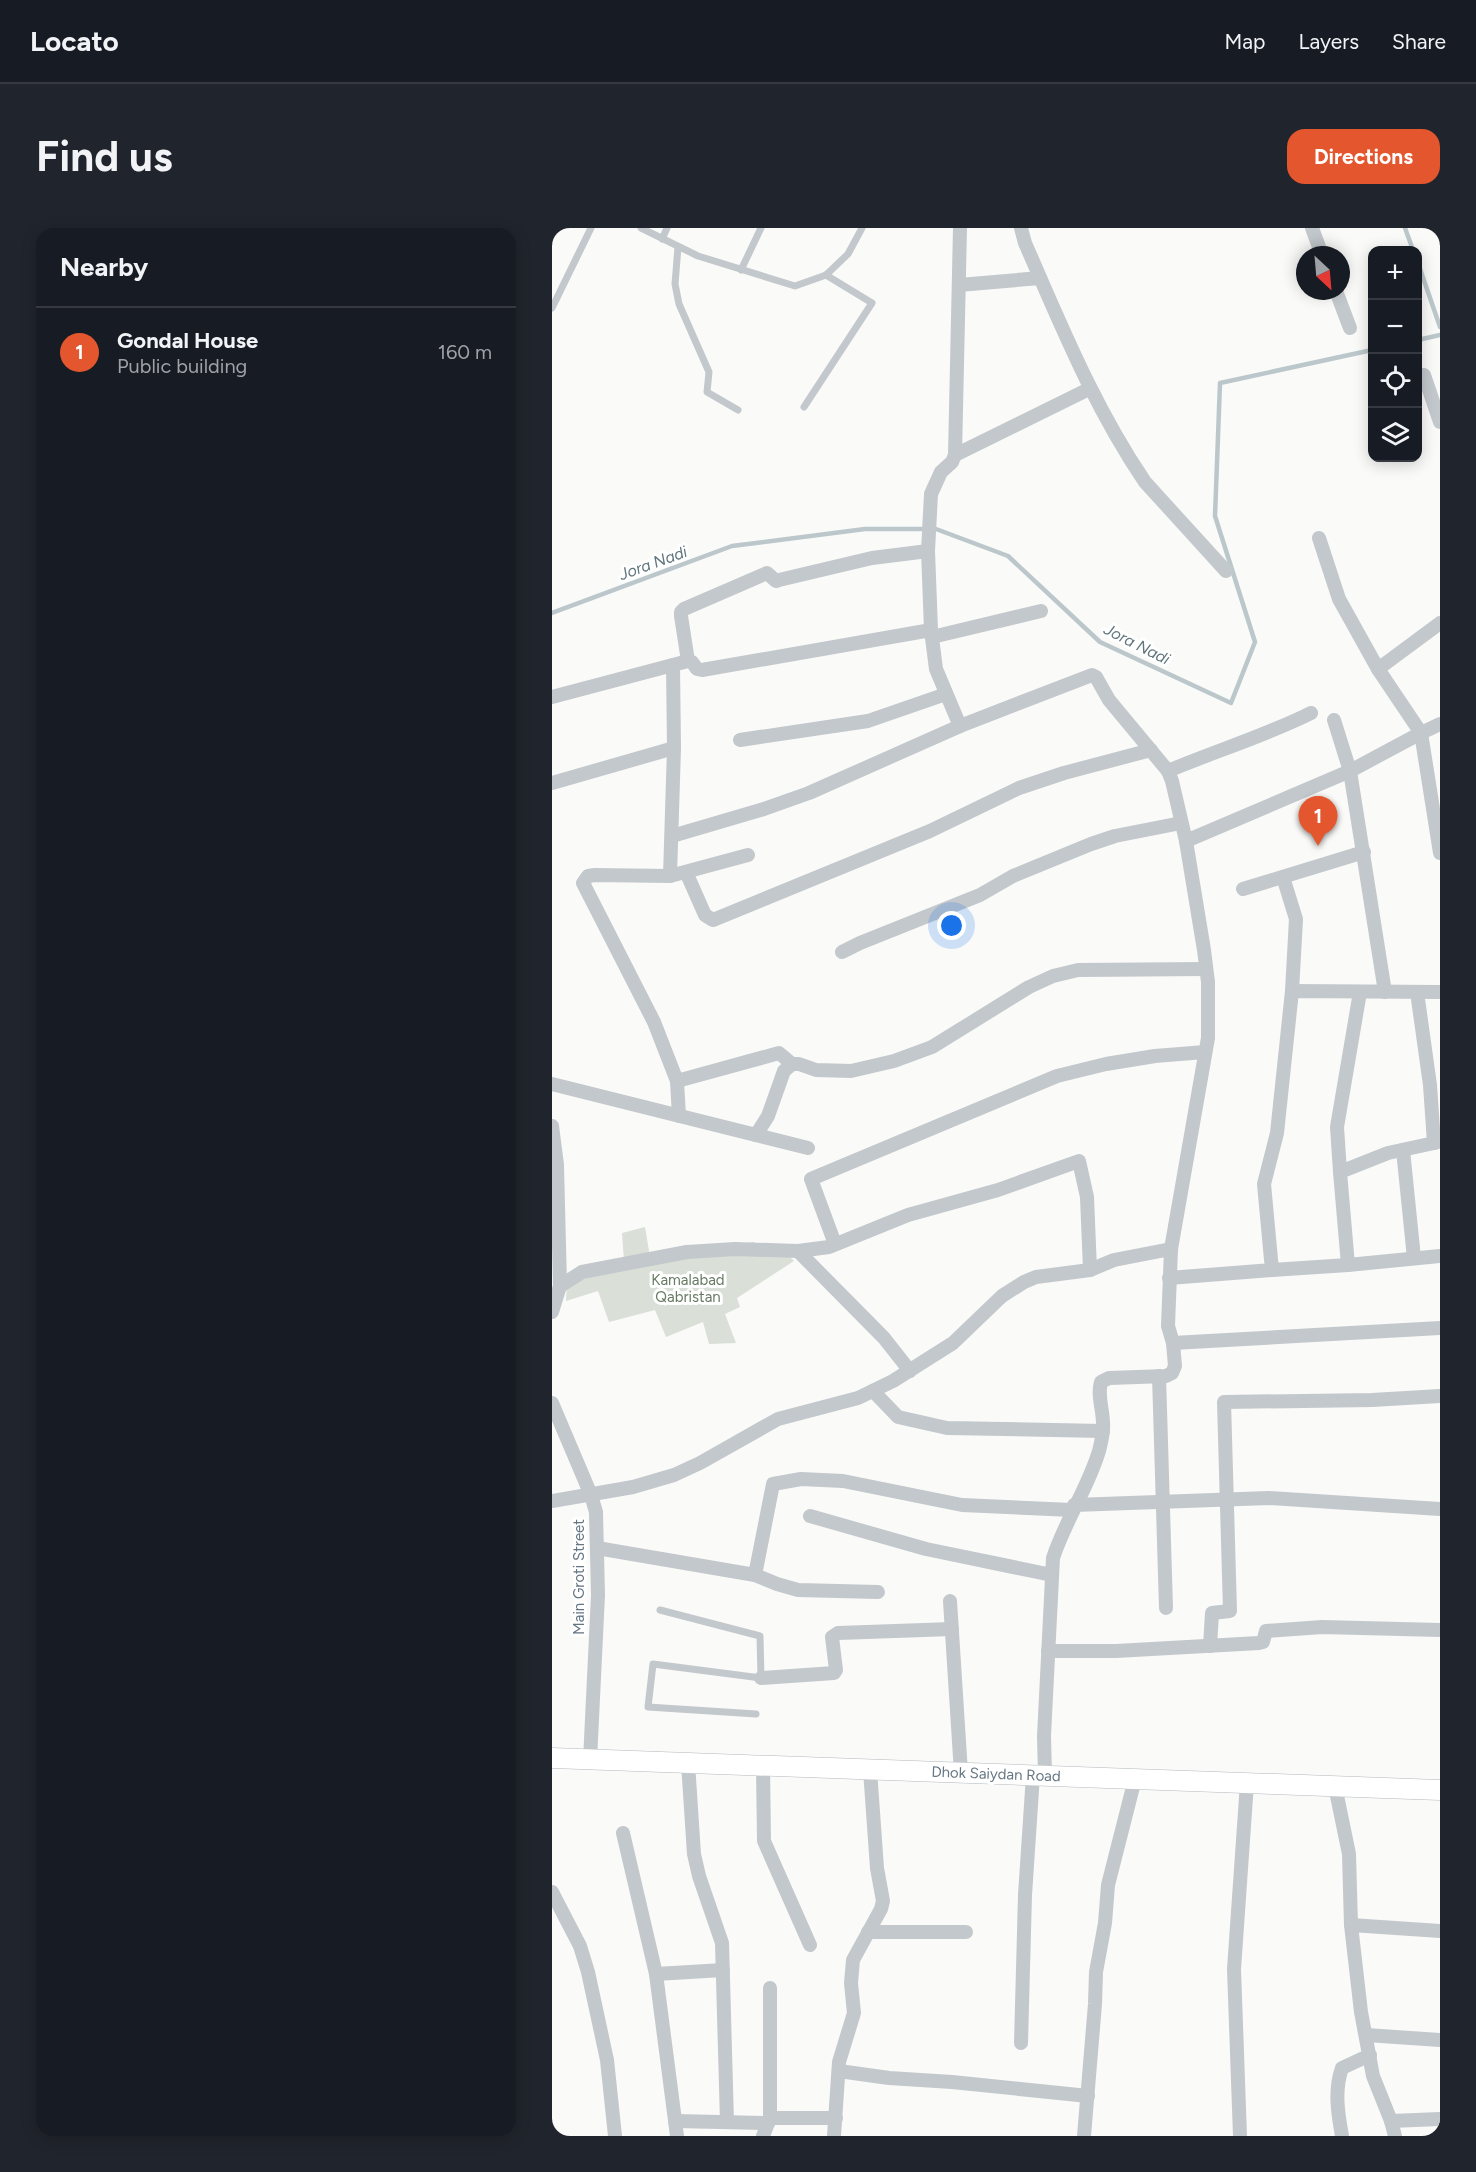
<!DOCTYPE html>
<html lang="en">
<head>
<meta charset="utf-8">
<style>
  body { margin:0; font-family:Figtree,sans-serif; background:#20242c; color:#f1f3f6 }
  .controls { position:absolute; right:18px; top:18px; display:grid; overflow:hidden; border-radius:12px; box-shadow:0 3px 15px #0003 }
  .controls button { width:54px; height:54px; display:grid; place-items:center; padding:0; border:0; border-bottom:2px solid #363941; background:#171b24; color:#f1f3f6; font:30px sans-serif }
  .compass { position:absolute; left:744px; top:18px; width:54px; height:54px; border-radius:50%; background:#171b24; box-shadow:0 3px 15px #0003; rotate:154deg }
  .you { position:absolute; left:400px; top:698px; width:21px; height:21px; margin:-15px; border:4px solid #fff; border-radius:50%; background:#1a73e8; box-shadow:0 0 0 9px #1a73e833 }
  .badge { display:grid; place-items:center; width:39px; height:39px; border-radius:50%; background:#e4572e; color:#fff; font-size:20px; font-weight:700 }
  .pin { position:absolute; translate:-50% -50px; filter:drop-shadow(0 2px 3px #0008) }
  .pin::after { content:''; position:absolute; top:32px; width:21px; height:18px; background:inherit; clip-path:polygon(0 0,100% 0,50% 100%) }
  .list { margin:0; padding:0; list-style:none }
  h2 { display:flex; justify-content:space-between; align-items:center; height:78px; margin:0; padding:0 24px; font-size:26px }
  h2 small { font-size:20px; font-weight:400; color:#9ea1a6 }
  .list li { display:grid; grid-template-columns:39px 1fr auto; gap:18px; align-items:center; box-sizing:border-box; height:90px; padding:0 24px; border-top:2px solid #363941 }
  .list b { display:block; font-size:22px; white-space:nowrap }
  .list p { margin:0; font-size:20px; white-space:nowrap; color:#9ea1a6 }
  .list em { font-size:20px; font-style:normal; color:#9ea1a6 }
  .icon { flex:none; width:33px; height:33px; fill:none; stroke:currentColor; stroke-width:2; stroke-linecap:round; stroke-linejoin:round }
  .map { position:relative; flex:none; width:888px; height:1908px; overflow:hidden; border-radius:18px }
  header { display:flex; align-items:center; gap:36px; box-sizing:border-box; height:84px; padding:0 30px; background:#171b24; border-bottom:2px solid #363941 }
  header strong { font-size:28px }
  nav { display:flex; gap:33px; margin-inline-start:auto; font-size:21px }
  .intro { display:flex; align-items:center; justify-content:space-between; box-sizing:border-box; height:144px; padding:0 36px }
  h1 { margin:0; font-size:42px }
  .button { padding:15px 27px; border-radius:18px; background:#e4572e; color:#fff; font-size:21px; font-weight:700 }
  main { display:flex; gap:36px; padding:0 36px }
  aside { flex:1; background:#171b24; border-radius:18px; box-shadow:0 3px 15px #0003 }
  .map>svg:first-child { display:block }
  .green { fill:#dadfd7 }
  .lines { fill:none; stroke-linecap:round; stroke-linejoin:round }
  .stream { stroke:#bbc7cb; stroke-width:4.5 }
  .secondary-casing { stroke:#b3babf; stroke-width:21 }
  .lane { stroke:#c3c8cc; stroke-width:7 }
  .street { stroke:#c3c8cc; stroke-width:14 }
  .secondary { stroke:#fff; stroke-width:20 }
  .labels { text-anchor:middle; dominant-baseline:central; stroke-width:6; stroke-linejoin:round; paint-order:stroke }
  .park-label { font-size:15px; fill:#687a64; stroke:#fff }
  .street-label { font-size:15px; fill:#657683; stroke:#fff }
  .water-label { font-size:16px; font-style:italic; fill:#60757c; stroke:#fff }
</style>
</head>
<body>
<header>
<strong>Locato</strong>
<nav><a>Map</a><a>Layers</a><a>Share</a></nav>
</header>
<div class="intro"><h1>Find us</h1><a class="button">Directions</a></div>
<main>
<aside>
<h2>Nearby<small></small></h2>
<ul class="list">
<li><span class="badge">1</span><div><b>Gondal House</b><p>Public building</p></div><em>160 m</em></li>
</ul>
</aside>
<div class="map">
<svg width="888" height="1908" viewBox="0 0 888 1908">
  <rect width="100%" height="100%" fill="#fafaf8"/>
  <path class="green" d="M93,999L98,1029L201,1014L234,1025L242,1033L185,1070L188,1079L173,1086L184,1115L157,1116L151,1094L114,1109L103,1082L57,1094L46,1063L14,1073L15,1053L72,1033L70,1005Z"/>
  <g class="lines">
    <g class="stream">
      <path d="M853,0L861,22"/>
      <path d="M866,35L888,99"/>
      <path d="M866,112L888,107"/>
      <path d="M0,385L180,318L313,301H384L456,328L548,414L679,475L703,414L663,288L668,155L820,122"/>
    </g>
    <g class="secondary-casing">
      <path id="secondary" d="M0,1530L888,1562"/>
    </g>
    <g class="lane">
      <path d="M89,0L146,28L243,58L274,47L296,26L310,0"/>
      <path d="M110,11L115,0"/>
      <path d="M126,19L123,56L127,76L157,144L155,164L186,182"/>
      <path d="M189,42L209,0"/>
      <path d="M0,80L39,0"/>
      <path d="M252,179L320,75L274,47"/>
      <path d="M108,1382L208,1408L209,1450L101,1436L96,1479L204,1486"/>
    </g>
    <g class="street">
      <path d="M469,0L473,15C509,97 542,179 593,254L674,343"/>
      <path d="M760,0L770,27"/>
      <path d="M407,57L488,50"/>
      <path d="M784,63L798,100"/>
      <path d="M872,147L888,194"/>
      <path d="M403,227L537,161"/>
      <path d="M767,310L787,371L826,441L869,505L888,496"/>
      <path d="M380,409L489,383"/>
      <path d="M136,433L129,388V384L132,381L215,345L224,353L227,352L320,330L376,323"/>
      <path d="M826,441L888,395"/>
      <path d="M0,469L136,433L140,434L145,441L150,442L379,402"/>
      <path d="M782,492L798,543L833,764"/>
      <path d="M408,498L384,441L379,402L376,323L379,266L389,244L400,234L403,227L408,0"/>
      <path d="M188,512L316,493L394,466"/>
      <path d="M616,543C663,523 713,508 759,485"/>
      <path d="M0,555L122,520"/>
      <path d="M120,608L212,581L257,565L408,498L540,447L544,449L557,472L616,543L620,553L634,613L652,722L656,754V810L619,1021L616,1098L621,1115L623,1138L620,1145L614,1148L557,1150L549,1154C545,1167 551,1182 551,1195C552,1204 549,1215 547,1223C536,1260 513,1293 501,1330L492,1508L493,1547"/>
      <path d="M634,613L798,543L869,505L888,625"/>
      <path d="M134,644L153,687L161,692L378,603L467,560L512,545L599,522"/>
      <path d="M118,648L122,520L121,437"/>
      <path d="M731,649L744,691L740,763"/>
      <path d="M691,661L812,624"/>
      <path d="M290,724L308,715L428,667L461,648L539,616L563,608L629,595"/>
      <path d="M865,764L878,857L882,915L888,913"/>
      <path d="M125,853L227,825L240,836H247L264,842L299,843L342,833L380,819L477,759L501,748L526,742L654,741"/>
      <path d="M0,856L256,920"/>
      <path d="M127,888L125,853L102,794L31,655L36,648L43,647L118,648L196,627"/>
      <path d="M0,898L5,937L8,1058L0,1084"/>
      <path d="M204,907L216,888L232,843L240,836"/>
      <path d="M851,922L862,1030"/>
      <path d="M788,944L785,899L808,764"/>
      <path d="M283,1016L259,951L505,848L554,836L603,828L653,824"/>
      <path d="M246,1023L332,1110L358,1143"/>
      <path d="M796,1037L888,1028"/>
      <path d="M720,1042L796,1037L788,944L836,925L882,915"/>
      <path d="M617,1050L720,1042L712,956L725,905L740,763L888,764"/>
      <path d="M8,1058L30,1044L135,1024L183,1021L246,1023L277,1019L356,987L446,962L527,933L535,969L538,1042"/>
      <path d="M621,1115L888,1100"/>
      <path d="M607,1148L614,1380"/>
      <path d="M321,1163L346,1189L395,1200L551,1203"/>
      <path d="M0,1175L39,1267L44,1284L46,1367L38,1532"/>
      <path d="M0,1273L81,1259L122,1247L148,1235L226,1191L306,1170L341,1153L401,1115L450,1068L472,1054L484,1049L538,1042L562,1032L619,1021"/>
      <path d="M522,1277L717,1270L888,1281"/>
      <path d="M258,1288L374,1321L500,1347"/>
      <path d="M45,1320L203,1347L225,1356L246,1362L326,1364"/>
      <path d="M203,1347L221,1256L249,1251L291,1253L410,1277L520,1282"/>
      <path d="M398,1373L409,1545"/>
      <path d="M658,1418L660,1385L678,1383L672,1174L820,1172L888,1168"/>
      <path d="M496,1423H564L707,1415L711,1414L714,1403L770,1399L888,1402"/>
      <path d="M209,1450L282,1445L284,1442L280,1409L286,1405L400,1401"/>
      <path d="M136,1535L142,1626L147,1648L170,1715L175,1894"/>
      <path d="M211,1538L212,1613L258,1717"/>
      <path d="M783,1558L797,1626L799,1697L809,1784L821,1848L839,1893L843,1908"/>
      <path d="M71,1605L104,1746L125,1908"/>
      <path d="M0,1664L28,1718L36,1744L55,1832L63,1908"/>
      <path d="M799,1697L888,1703"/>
      <path d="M316,1704H414"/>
      <path d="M104,1746L171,1742"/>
      <path d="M814,1807L888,1812"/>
      <path d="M469,1815L473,1667L481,1547"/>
      <path d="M287,1843L337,1850L400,1854L536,1868"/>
      <path d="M218,1890H284"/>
      <path d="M123,1893L216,1895"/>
      <path d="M839,1893L888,1891"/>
      <path d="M211,1908L218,1890V1760"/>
      <path d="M282,1908L287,1834L302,1785L299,1755L301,1732L329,1681L331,1673L325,1640L318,1542"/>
      <path d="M532,1908L543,1776L544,1744L553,1695L556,1657L583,1551"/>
      <path d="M688,1908L682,1741L695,1555"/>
      <path d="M790,1908C786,1886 782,1862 790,1840L818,1827"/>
    </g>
    <use href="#secondary" class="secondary"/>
  </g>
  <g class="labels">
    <g class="park-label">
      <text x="136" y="1052">Kamalabad<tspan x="136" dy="17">Qabristan</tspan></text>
    </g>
    <g class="street-label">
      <text transform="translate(27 1349) rotate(-90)">Main Groti Street</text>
      <text transform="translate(444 1546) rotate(2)">Dhok Saiydan Road</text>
    </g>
    <g class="water-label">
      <text transform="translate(101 335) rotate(-20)">Jora Nadi</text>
      <text transform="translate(585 416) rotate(27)">Jora Nadi</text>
    </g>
  </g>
</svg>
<div class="controls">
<button>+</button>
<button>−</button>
<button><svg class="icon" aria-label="locate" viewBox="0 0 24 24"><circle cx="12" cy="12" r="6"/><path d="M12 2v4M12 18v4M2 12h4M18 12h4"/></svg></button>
<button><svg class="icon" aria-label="layers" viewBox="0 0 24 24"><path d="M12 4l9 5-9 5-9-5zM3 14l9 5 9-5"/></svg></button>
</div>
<svg class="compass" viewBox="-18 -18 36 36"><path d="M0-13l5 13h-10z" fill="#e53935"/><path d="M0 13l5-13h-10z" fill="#9ea1a6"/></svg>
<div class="you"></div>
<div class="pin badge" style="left:766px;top:618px">1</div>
</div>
</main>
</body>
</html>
